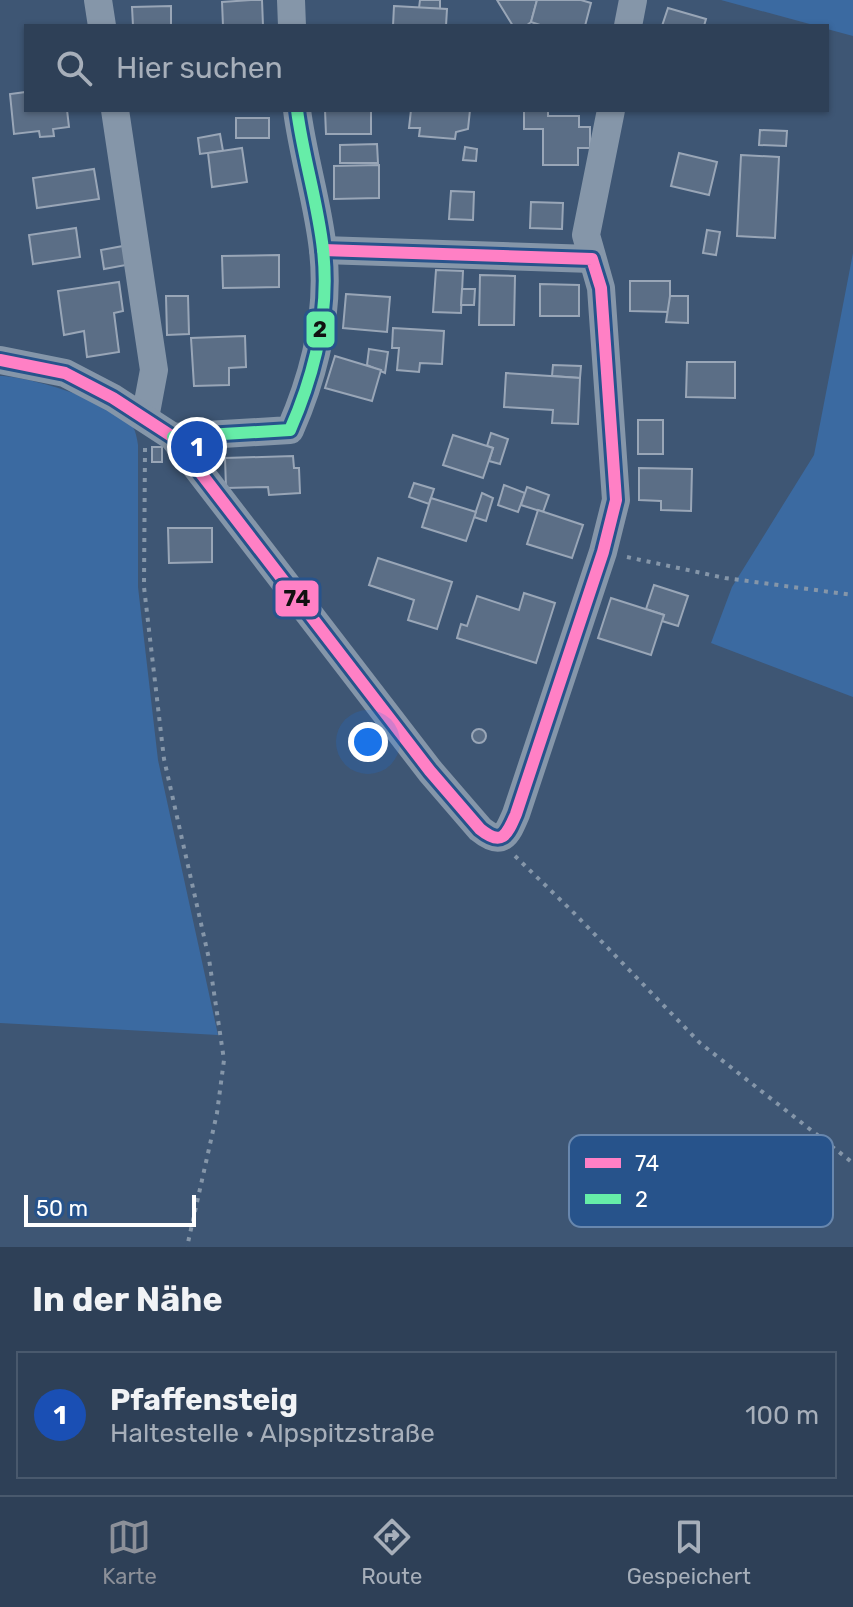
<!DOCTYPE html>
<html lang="de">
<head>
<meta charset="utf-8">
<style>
  body { margin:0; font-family:Rubik,sans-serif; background:#3a4b61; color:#f1f3f6 }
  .scale { position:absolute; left:24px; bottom:20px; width:172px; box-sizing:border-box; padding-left:8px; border:4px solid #fff; border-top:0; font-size:22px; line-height:28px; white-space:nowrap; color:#fff; -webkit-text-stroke:6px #27538b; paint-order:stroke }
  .you { position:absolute; left:368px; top:742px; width:28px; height:28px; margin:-20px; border:6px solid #fff; border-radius:50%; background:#1a73e8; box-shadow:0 0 0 12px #1a73e833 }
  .badge { display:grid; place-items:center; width:52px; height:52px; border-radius:50%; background:#8c9099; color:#fff; font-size:26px; font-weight:700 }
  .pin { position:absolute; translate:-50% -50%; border:4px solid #fff; box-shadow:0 2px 8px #0006 }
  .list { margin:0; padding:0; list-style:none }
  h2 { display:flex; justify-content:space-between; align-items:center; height:104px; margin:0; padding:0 32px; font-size:34px }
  h2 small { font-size:26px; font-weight:400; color:#a7afba }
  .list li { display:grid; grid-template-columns:52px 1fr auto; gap:24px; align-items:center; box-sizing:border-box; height:128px; margin:0 16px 16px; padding:0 16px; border:2px solid #49596d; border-radius:0px }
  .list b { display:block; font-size:30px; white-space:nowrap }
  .list p { margin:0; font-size:26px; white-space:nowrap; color:#a7afba }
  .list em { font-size:26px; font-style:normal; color:#a7afba }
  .icon { flex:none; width:44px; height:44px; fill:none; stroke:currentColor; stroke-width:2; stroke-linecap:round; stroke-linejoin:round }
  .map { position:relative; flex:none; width:853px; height:1247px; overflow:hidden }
  .search { position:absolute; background:#2e4057; box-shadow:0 2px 6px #0004; left:24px; right:24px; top:24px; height:88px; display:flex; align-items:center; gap:20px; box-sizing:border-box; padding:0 28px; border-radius:0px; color:#a7afba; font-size:30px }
  .sheet { height:248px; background:#2e4057 }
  nav { display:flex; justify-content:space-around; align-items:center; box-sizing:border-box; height:112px; border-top:2px solid #49596d; background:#2e4057; font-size:22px; color:#a7afba }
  nav a { display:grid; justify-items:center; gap:4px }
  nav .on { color:#8c9099 }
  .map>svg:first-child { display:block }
  .green { fill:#3b6aa1 }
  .building { fill:#5b6e86; stroke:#99a6b7; stroke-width:2 }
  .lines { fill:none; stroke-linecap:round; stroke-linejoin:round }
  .path { stroke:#8596a9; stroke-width:4; stroke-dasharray:4 6; stroke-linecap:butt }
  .minor { stroke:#8596a9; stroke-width:28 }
  .bus-1-casing { stroke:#27538b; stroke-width:18 }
  .bus-2-casing { stroke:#27538b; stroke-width:18 }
  .bus-1 { stroke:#ff80c5; stroke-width:12 }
  .bus-2 { stroke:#66eda8; stroke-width:12 }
  .key { fill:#27538b; stroke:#6887ae; stroke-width:2 }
  .key-label { font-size:22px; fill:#fff }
  .line-badge { stroke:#27538b; stroke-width:3 }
  .pale-badge-label { font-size:22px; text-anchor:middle; font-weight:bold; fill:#111 }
</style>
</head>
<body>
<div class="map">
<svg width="853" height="1247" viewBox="0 0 853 1247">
  <rect width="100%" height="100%" fill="#3e5674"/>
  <g class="green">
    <path d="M721,0H853V36L827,29V26H817Z"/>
    <path d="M853,253V697L711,643L732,587L814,455Z"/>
    <path d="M0,376C28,376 119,403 133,427C136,432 137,439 138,445V587L158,760L218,1035L0,1023Z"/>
  </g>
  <g class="building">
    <path d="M251,0H262L263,26H223L222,2Z"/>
    <path d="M420,0H440V9L419,8Z"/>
    <path d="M497,0H537L531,22L526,26H513Z"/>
    <path d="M537,0H581L591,3L585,26H543L531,22Z"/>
    <path d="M171,6V26H133L132,7Z"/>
    <path d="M394,6L447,9L446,26H393Z"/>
    <path d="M668,8L706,19L704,26H662Z"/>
    <path d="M26,92V110H67L69,127L53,129L54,136L40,137L39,131L14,134L10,94Z"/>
    <path d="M325,110H371V134H326Z"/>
    <path d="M411,110H470L468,129L456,132L455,139L419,136L420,128H409Z"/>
    <path d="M524,110H548V116H579V127H590V148H578V165H543V129H524Z"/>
    <rect x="236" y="118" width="33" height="20"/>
    <path d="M760,130L787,131L786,146L759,145Z"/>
    <path d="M220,134L223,151L200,154L198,138Z"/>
    <path d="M377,144L378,163H340V145Z"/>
    <path d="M465,147L477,149L476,161L463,160Z"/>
    <path d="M242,148L247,182L212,187L208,153Z"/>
    <path d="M679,153L717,162L709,195L671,186Z"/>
    <path d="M741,155L779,157L775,238L737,236Z"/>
    <path d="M379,165V198L334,199V166Z"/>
    <path d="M94,169L99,199L37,208L33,178Z"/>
    <path d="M451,191L474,192L473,220L449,219Z"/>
    <path d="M531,202L563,203L562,229L530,228Z"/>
    <path d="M76,228L80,257L33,264L29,235Z"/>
    <path d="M707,230L720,232L716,255L703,253Z"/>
    <path d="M123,246L126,265L104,269L101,250Z"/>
    <path d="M279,255V287L223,288L222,256Z"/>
    <path d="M436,270L463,271L461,313L433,312Z"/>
    <path d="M480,275L515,276L514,325H479Z"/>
    <path d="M630,281H670V312L630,311Z"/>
    <path d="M119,282L123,311L114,313L119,352L87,357L84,331L64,335L58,291Z"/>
    <path d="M540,284L579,285V316H540Z"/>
    <path d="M462,289H475L474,305H461Z"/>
    <path d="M346,294L390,297L387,332L343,328Z"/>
    <path d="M166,296H188L189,334L167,335Z"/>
    <path d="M670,296H688V323L666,322Z"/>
    <path d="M393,328L444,331L442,364L420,363L419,372L397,370L399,348H392Z"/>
    <path d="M245,336L246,367L229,368V385L194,386L191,338Z"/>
    <path d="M369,349L388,352L385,373L367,365Z"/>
    <path d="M335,356L381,370L372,401L325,388Z"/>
    <path d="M687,362H735V398L686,397Z"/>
    <path d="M553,365L581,366L580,378L552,376Z"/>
    <path d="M506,373L580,378L578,424L552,423L553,410L504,407Z"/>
    <rect x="638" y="420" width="25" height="34"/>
    <path d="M491,433L508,439L500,464L489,461L493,448L487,446Z"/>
    <path d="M453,435L493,448L483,478L443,465Z"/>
    <rect x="152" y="447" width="10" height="15"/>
    <path d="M293,456L294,468H299L300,493L269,495L268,487L226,488L225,458Z"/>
    <path d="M639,468L692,469L691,511L661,510V501L639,500Z"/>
    <path d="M414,483L434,489L429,504L409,497Z"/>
    <path d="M504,485L525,493L518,512L498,505Z"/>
    <path d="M527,487L549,495L543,512L521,505Z"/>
    <path d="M482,493L493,498L486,521L474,517Z"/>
    <path d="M431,498L476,512L466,541L422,527Z"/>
    <path d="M538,510L583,525L572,558L527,544Z"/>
    <path d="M168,528H212V562L169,563Z"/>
    <path d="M378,558L452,582L437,629L408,620L414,600L369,585Z"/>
    <path d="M654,585L688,596L678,626L662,621L664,615L646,609Z"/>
    <path d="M524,593L555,603L536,663L457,638L461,624L467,626L477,596L519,610Z"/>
    <path d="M611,598L664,615L651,655L598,638Z"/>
    <circle cx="479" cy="736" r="7"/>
  </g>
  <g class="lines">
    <g class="path">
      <path d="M145,448L144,587L164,759L209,959L224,1060L217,1113L187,1247"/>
      <path d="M627,557L725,578L853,595"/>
      <path d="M515,856L572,911L700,1043L853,1163"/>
    </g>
    <g class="minor">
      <path d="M98,0L102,26"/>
      <path d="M291,0L292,26"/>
      <path d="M628,26L633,0"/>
      <path d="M115,110L154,370L145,418"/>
      <path d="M323,250L592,259"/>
      <path d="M0,360L65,373L113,398L173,437L430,771L480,829C502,847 507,835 516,814L603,552L616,500L601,288L586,235L611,110"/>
      <path d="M173,437L290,430C314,375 330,311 323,250C318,203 303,157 297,110"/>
    </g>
    <g class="bus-1-casing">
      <path id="bus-1" d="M0,360L65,373L113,398L173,437L430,771L480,829C502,847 507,835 516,814L603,552L616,500L601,288L592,259L323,250"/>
    </g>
    <g class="bus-2-casing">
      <path id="bus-2" d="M173,437L290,430C314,375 330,311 323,250C318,203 303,157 297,110"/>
    </g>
    <use href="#bus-1" class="bus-1"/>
    <use href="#bus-2" class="bus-2"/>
  </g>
  <rect x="569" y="1135" width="264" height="92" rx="12" class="key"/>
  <rect x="585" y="1158" width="36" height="10" fill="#ff80c5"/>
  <rect x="585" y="1194" width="36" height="10" fill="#66eda8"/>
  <g class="key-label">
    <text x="635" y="1171">74</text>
    <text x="635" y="1207">2</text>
  </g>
  <g class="line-badge">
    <rect x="305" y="310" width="31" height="39" rx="8" fill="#66eda8"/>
    <rect x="274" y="579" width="46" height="39" rx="8" fill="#ff80c5"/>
  </g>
  <g class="pale-badge-label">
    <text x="320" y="337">2</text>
    <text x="297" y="606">74</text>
  </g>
</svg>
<div class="scale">50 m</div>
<div class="you"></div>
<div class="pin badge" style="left:197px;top:447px;background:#1a4fb4">1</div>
<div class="search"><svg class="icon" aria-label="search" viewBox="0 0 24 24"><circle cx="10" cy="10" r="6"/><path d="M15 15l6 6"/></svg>Hier suchen</div>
</div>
<section class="sheet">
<h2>In der Nähe<small></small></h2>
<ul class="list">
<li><span class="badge" style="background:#1a4fb4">1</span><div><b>Pfaffensteig</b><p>Haltestelle · Alpspitzstraße</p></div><em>100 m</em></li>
</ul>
</section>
<nav>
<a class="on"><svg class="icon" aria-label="map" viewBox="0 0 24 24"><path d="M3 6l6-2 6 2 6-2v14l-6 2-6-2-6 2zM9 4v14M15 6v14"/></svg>Karte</a>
<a><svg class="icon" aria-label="directions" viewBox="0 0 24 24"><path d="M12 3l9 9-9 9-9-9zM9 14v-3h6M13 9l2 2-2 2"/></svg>Route</a>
<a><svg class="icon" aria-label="saved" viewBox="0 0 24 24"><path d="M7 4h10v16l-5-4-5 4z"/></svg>Gespeichert</a>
</nav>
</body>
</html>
